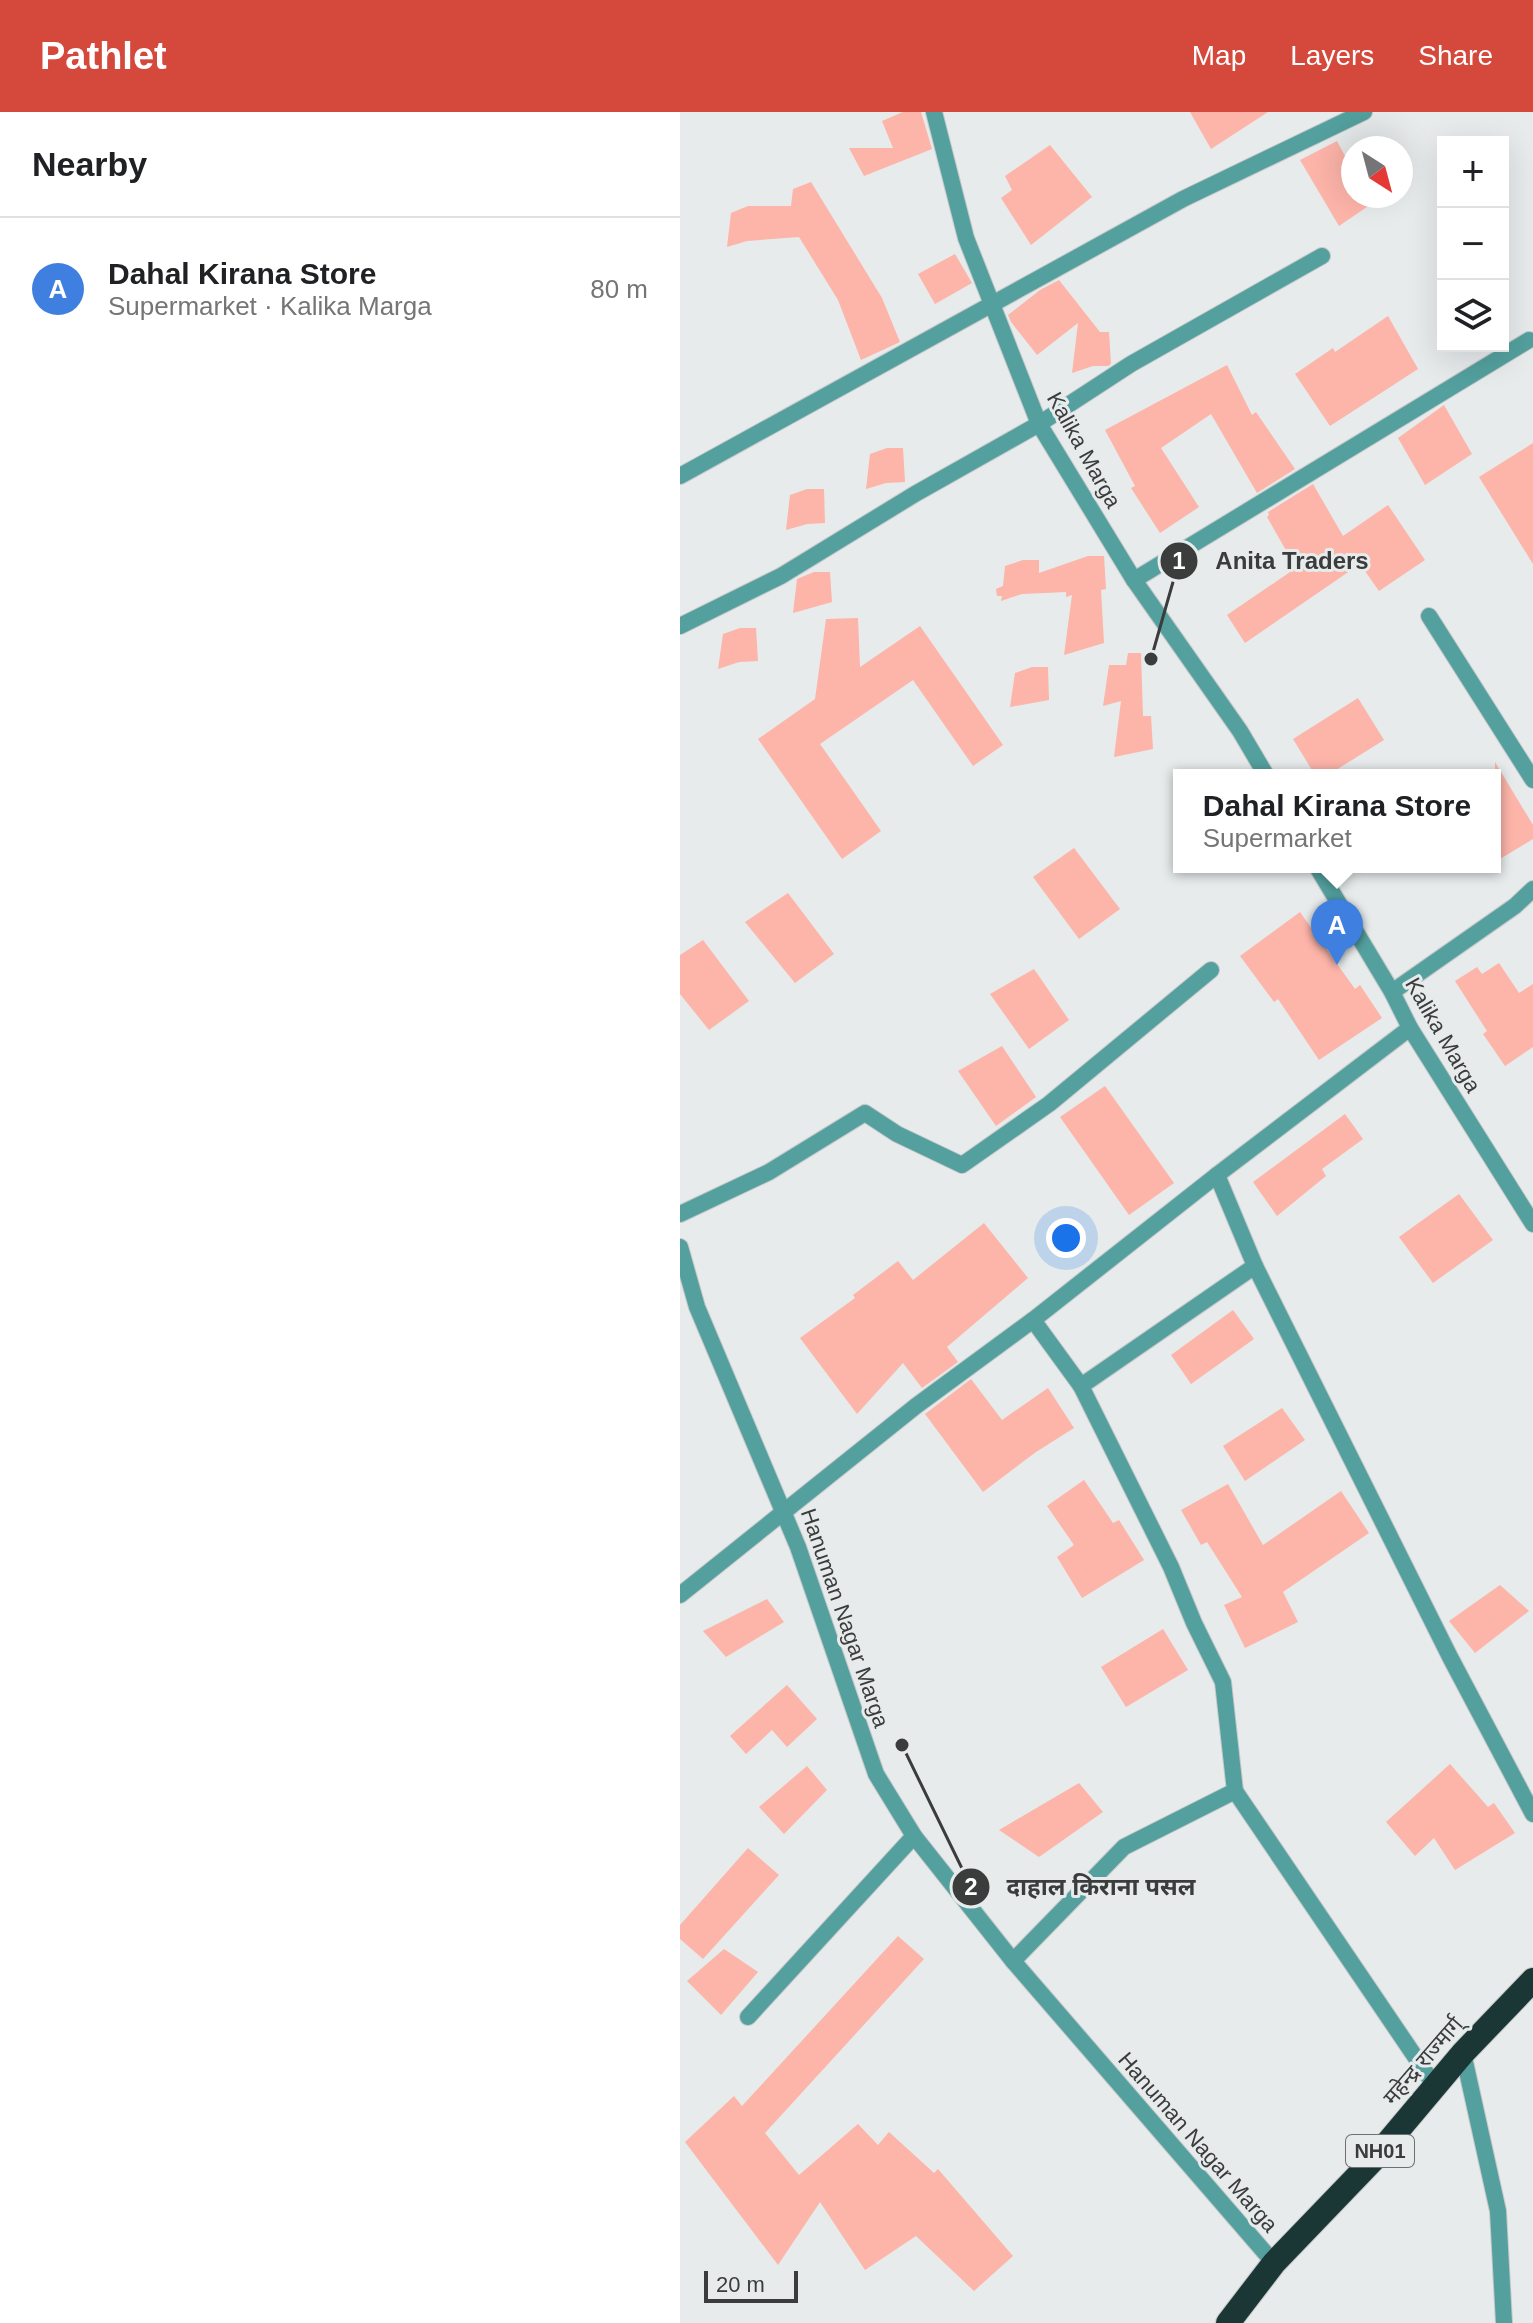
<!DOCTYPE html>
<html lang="en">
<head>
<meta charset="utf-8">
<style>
  body { margin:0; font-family:Helvetica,"Noto Sans Devanagari",sans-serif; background:#f6f6f6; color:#202124 }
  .controls { position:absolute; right:24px; top:24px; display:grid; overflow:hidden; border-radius:0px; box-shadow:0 8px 32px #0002 }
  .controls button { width:72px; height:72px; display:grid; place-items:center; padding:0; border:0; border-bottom:2px solid #e0e0e0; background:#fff; color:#202124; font:40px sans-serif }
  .compass { position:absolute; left:661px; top:24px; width:72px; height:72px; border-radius:50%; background:#fff; box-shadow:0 8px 32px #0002; rotate:144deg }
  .scale { position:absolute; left:24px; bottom:20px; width:94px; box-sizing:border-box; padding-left:8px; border:4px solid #3b3d3d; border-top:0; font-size:22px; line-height:28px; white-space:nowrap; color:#3b3d3d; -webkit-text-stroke:6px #e7ebeb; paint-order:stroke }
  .you { position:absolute; left:386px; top:1126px; width:28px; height:28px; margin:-20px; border:6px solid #fff; border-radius:50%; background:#1a73e8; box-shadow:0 0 0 12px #1a73e833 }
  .badge { display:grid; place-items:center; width:52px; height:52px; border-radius:50%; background:#d5483c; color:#fff; font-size:26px; font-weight:700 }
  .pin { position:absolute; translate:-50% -66px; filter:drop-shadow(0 2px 4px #0008) }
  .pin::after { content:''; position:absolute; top:42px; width:28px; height:24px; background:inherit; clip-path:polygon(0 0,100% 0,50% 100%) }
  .popup { position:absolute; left:493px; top:657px; width:328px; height:104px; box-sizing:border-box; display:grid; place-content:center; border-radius:0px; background:#fff; filter:drop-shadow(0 2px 6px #0005); font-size:26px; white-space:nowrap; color:#757577 }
  .popup b { font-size:30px; color:#202124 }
  .popup::after { content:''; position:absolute; left:50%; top:100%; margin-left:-16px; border:16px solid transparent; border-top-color:#fff }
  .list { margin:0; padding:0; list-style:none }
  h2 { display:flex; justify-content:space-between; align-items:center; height:104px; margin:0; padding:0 32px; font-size:34px }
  h2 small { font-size:26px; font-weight:400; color:#757577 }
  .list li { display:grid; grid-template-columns:52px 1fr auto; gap:24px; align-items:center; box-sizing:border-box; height:144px; padding:0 32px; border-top:2px solid #e0e0e0 }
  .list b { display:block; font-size:30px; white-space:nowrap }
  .list p { margin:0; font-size:26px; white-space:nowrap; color:#757577 }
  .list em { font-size:26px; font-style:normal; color:#757577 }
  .icon { flex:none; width:44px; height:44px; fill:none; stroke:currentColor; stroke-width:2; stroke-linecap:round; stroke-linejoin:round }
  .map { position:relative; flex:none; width:853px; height:2211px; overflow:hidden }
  header { display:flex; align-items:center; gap:48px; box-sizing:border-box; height:112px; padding:0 40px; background:#d5483c; color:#fff }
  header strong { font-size:38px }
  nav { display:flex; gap:44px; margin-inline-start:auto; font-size:28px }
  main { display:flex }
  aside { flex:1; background:#fff }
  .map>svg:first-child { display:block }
  .building { fill:#fdb4a9 }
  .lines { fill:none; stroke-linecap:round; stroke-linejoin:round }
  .street-casing { stroke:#c5c8c8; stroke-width:18 }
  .highway-casing { stroke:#c5c8c8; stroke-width:26 }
  .street { stroke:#53a09e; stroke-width:16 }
  .highway { stroke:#1a3635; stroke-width:24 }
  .labels { text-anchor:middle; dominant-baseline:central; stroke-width:6; stroke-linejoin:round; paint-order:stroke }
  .shield { fill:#e7ebeb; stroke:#6f7171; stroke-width:2 }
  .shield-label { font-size:20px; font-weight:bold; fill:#3b3d3d }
  .street-label { font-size:22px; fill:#3b3d3d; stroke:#e7ebeb }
  .leader { fill:none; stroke:#3b3d3d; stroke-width:3 }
  .callout-dot { fill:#3b3d3d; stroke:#e7ebeb; stroke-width:3 }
  .mark-label { font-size:24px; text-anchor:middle; font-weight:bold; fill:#fff }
  .callout-label { font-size:24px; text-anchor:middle; font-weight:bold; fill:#3b3d3d; stroke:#e7ebeb; stroke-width:6; stroke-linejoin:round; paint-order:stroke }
</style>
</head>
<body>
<header>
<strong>Pathlet</strong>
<nav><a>Map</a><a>Layers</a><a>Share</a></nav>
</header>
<main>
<aside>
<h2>Nearby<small></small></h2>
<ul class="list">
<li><span class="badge" style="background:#3f7fe0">A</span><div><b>Dahal Kirana Store</b><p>Supermarket · Kalika Marga</p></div><em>80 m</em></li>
</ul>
</aside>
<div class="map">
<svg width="853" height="2211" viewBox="0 0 853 2211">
  <rect width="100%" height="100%" fill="#e7ebeb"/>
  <g class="building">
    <path d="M223,0H241L252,37L184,64L169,36H213L202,9Z"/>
    <path d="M510,0H588L531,37Z"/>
    <path d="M657,29L673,59V84H703L659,114L620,48Z"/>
    <path d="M370,33L412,85L351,133L321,86L332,78L325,64Z"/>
    <path d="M131,70L202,186L220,230L181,248L158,188L119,125L67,129L47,135L51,101L68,94H111L113,77Z"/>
    <path d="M275,142L292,171L255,192L238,162Z"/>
    <path d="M379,168L420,220H429L431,252L428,254H413L392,261L398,211L357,243L331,210L328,203L360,178Z"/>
    <path d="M708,204L738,257L650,314L615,262L653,236L655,240Z"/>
    <path d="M547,253L572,303L576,300L615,357L577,381L531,302L481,336L519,395L480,421L451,376L455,374L425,318Z"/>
    <path d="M764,293L792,342L745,373L718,326Z"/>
    <path d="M853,331V452L799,365Z"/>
    <path d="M207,336H223L225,370L206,371L186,377L190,342Z"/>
    <path d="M633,372L663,424L708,393L745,448L699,479L680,452L565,531L547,503L616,456L587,405L589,403L588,400Z"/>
    <path d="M127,377H144L145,411L127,412L106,418L110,383Z"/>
    <path d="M408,444H424L426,477L421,478L424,531L384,543L392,483L386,485V480L342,482L321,489L322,484H317L316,477L323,474L325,454L343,448H359V461Z"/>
    <path d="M134,460H150L152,490L113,501L117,467Z"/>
    <path d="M178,506L180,555L240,514L323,633L293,654L233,568L140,632L201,719L162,747L78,627L135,587L146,507Z"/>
    <path d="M60,516H76L78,549L59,550L38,557L43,522Z"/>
    <path d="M448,541H461L463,604H471L473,637L434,645L441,589L423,594L429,553H446Z"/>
    <path d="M352,555H368L369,588L330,595L335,561Z"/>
    <path d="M678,586L704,628L648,663H635L613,627Z"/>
    <path d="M815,650L853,713V727L815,750Z"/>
    <path d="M394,736L440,797L399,827L353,765Z"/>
    <path d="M108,781L154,842L115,871L65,810Z"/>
    <path d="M620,800L675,877L680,873L702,906L639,948L598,887L594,890L560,844Z"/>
    <path d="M23,828L69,889L29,918L0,882V843Z"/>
    <path d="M819,851L839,881L853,872V935L825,954L803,922L807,919L775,869L797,855L802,862Z"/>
    <path d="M354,857L389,908L349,937L310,882Z"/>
    <path d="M322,934L356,985L316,1014L278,959Z"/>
    <path d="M425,974L494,1071L449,1103L380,1005Z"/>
    <path d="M665,1002L683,1027L642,1057L646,1064L597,1104L573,1070Z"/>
    <path d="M779,1082L813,1128L753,1171L719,1125Z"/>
    <path d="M304,1111L348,1166L267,1235L278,1250L242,1276L223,1251L177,1302L120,1226L175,1186L173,1183L218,1149L233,1168Z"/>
    <path d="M553,1198L574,1227L511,1272L491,1243Z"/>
    <path d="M291,1267L322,1308L368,1276L394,1316L356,1340L303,1380L245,1302Z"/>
    <path d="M602,1296L625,1328L565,1369L543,1334Z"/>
    <path d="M404,1368L433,1411L439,1408L464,1448L402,1486L377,1445L394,1433L367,1394Z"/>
    <path d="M548,1372L583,1433L661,1379L689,1421L603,1480L618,1510L565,1536L544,1493L562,1485L527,1430L521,1433L501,1398Z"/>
    <path d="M820,1473L849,1499L795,1541L769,1509Z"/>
    <path d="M87,1487L104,1510L46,1545L23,1519Z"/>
    <path d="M483,1517L508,1558L446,1595L421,1555Z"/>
    <path d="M107,1573L137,1607L107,1635L92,1618L66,1642L50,1624Z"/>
    <path d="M770,1652L808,1695L814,1691L835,1721L775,1758L754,1726L735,1744L706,1710Z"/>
    <path d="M127,1654L147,1678L104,1722L79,1695Z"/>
    <path d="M399,1671L423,1700L359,1745L319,1718Z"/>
    <path d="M68,1736L99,1763L23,1847L0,1827V1813Z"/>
    <path d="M218,1824L244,1847L85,2021L119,2063L178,2012L198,2033L209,2020L254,2061L258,2057L333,2144L294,2179L236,2124L185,2158L140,2090L98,2153L5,2030L54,1984L62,1994Z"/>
    <path d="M44,1837L78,1860L41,1903L7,1869Z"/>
  </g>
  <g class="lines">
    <g class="street-casing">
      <g id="street">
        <path d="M254,0L286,126L359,312L454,468L560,619L586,663"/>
        <path d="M0,364L503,87L684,0"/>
        <path d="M454,468L849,228"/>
        <path d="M749,504L853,668"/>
        <path d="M0,514L101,464L235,382L359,312L451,252L642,144"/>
        <path d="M637,755L712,880L730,916L853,1112"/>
        <path d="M712,880L835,794L853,777"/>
        <path d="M0,1102L89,1060L185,1001L217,1022L282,1053L369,992L531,858"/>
        <path d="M0,1135L17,1195L118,1435L196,1662L234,1724L333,1849L594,2151"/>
        <path d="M575,1154L770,1545L853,1702"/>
        <path d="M353,1208L401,1274"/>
        <path d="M0,1483L236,1294L353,1208L537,1063"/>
        <path d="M555,1679L755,1974"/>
        <path d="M333,1849L444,1735L555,1679L543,1570L514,1511L491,1455L401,1274L575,1154L537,1063L730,916"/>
        <path d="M68,1905L234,1724"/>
        <path d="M783,1941L818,2099L824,2211"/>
      </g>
    </g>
    <g class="highway-casing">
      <path id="highway" d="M548,2211L594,2151L693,2048L783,1941L853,1868"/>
    </g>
    <use href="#street" class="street"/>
    <use href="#highway" class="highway"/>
  </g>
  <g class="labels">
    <rect class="shield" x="666" y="2023" width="68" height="32" rx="6"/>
    <g class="shield-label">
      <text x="700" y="2039">NH01</text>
    </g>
    <g class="street-label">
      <text transform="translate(404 338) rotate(61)">Kalika Marga</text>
      <text transform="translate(763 923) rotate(60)">Kalika Marga</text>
      <text transform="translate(165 1506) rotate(71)">Hanuman Nagar Marga</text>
      <text transform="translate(743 1949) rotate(-49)">महेन्द्र राज्मार्ग्</text>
      <text transform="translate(518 2030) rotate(49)">Hanuman Nagar Marga</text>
    </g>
  </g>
  <path class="leader" d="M471 547L499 449M222 1633L291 1775"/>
  <g class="callout-dot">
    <circle cx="471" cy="547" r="8"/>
    <circle cx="222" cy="1633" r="8"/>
    <circle cx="499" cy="449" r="20"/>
    <circle cx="291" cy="1775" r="20"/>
  </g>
  <g class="mark-label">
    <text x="499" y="457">1</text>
    <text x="291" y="1783">2</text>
  </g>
  <g class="callout-label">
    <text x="612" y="457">Anita Traders</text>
    <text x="421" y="1783">दाहाल किराना पसल</text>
  </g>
</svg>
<div class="controls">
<button>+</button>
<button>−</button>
<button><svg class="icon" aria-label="layers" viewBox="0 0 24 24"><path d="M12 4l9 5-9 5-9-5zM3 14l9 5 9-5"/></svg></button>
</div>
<svg class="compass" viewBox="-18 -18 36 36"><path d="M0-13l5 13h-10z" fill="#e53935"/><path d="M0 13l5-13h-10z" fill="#757577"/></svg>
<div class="scale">20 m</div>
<div class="you"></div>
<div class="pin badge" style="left:657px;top:853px;background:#3f7fe0">A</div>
<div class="popup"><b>Dahal Kirana Store</b>Supermarket</div>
</div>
</main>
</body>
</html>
